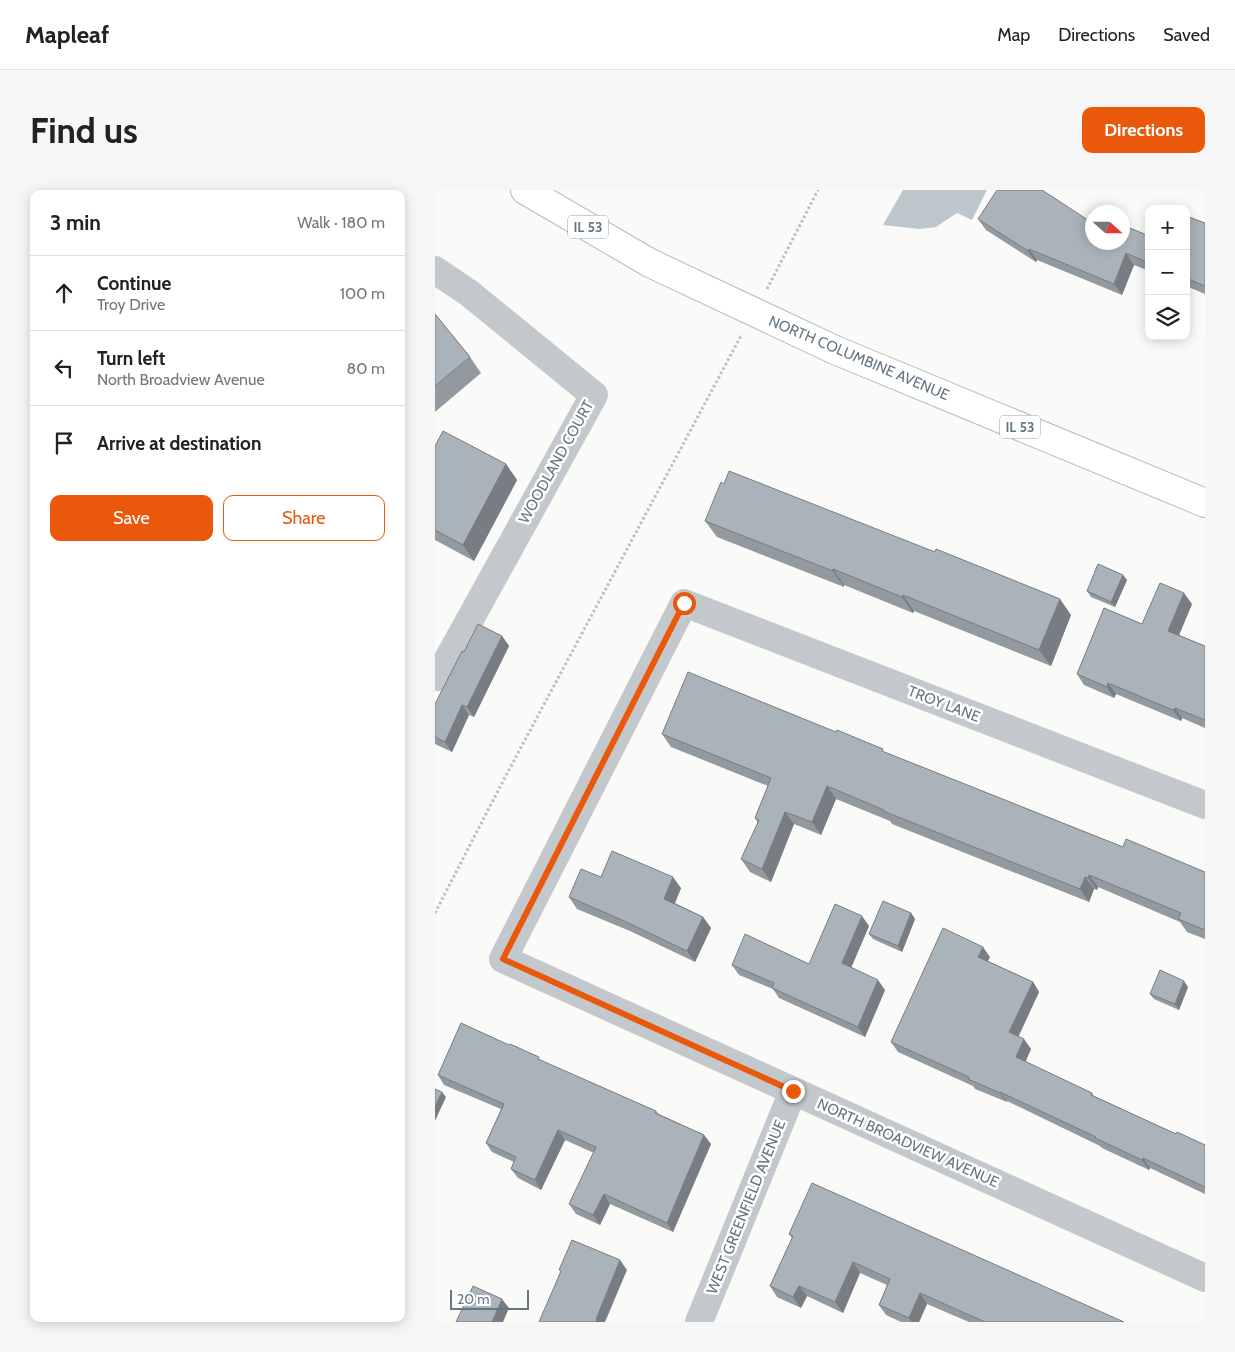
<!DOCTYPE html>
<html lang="en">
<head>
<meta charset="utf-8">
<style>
  body { margin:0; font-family:Cabin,sans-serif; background:#f6f6f6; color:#222 }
  .controls { position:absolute; right:15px; top:15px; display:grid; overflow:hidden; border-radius:10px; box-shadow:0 2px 12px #0003 }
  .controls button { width:45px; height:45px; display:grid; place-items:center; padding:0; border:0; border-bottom:1px solid #e0e0e0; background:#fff; color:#222; font:25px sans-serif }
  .compass { position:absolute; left:650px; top:15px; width:45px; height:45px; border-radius:50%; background:#fff; box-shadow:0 2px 12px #0003; rotate:111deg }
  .scale { position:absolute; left:15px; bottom:12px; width:79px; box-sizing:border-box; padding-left:5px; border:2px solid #657683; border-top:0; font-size:14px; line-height:18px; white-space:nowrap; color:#657683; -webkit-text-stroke:4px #fff; paint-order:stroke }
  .stop { position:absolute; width:15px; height:15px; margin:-11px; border:4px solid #ea580c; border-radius:50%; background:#fff }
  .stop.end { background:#ea580c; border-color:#fff; box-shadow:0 1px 5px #0008 }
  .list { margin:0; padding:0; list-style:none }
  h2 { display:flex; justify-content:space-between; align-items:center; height:65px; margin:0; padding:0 20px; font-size:21px }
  h2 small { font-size:16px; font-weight:400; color:#767676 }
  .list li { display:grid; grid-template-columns:32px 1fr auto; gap:15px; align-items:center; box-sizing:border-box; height:75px; padding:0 20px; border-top:1px solid #e0e0e0 }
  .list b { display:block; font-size:19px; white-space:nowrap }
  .list p { margin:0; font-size:16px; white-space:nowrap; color:#767676 }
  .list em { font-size:16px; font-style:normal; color:#767676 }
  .actions { display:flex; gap:10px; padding:15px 20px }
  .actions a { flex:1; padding:11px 0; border:1px solid #ea580c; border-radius:10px; text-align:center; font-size:18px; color:#ea580c }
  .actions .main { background:#ea580c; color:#fff }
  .icon { flex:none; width:28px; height:28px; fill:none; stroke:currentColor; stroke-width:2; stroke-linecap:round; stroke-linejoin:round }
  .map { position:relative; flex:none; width:770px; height:1132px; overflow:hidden; border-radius:10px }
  header { display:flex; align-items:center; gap:30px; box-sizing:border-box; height:70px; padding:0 25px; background:#fff; border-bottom:1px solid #e0e0e0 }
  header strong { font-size:24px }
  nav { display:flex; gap:28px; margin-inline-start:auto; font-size:18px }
  .intro { display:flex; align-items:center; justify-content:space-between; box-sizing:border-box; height:120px; padding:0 30px }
  h1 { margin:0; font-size:35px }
  .button { padding:12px 22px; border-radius:10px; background:#ea580c; color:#fff; font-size:18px; font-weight:700 }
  main { display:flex; gap:30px; padding:0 30px }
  aside { flex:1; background:#fff; border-radius:10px; box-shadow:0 2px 12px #0003 }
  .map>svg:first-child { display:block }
  .water { fill:#bbc7cb }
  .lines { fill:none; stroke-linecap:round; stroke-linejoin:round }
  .primary-casing { stroke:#b5babe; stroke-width:30 }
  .path { stroke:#bbbfc2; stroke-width:3; stroke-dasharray:2.5 2.5; stroke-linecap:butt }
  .minor { stroke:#c3c8cc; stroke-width:28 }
  .primary { stroke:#fff; stroke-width:28 }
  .primary-bridge-casing { stroke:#b5babe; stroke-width:30; stroke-linecap:butt }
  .primary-bridge { stroke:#fff; stroke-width:28 }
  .wall { fill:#929a9f }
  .shaded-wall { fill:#777d82 }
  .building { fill:#aab3b9; stroke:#777d82 }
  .route { stroke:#ea580c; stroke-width:6 }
  .labels { text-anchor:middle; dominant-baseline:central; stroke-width:5; stroke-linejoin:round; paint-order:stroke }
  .shield { fill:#fff; stroke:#939fa8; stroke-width:1 }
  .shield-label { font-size:14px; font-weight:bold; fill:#657683 }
  .street-label { font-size:15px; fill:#657683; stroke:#fff }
</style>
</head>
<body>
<header>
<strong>Mapleaf</strong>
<nav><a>Map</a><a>Directions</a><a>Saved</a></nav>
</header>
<div class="intro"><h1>Find us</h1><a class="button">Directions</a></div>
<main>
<aside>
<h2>3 min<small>Walk · 180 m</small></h2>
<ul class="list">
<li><svg class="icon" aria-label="ahead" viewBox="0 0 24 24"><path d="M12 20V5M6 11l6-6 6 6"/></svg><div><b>Continue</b><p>Troy Drive</p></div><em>100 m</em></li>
<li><svg class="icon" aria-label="left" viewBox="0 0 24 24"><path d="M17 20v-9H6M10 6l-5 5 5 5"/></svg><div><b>Turn left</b><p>North Broadview Avenue</p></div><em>80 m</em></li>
<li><svg class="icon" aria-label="arrive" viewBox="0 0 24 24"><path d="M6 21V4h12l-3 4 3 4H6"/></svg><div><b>Arrive at destination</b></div></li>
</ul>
<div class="actions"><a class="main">Save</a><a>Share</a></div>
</aside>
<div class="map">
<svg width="770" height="1132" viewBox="0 0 770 1132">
  <rect width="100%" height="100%" fill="#fafaf8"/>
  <path class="water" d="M468,0H552L537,30L522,23L501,37L485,39L448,35Z"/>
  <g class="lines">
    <g class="primary-casing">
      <g id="primary">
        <path d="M90,0L215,73"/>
        <path d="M400,160L770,313"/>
      </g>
    </g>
    <g class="path">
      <path d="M332,99L383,0"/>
      <path d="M0,723L67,593L307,144"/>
    </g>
    <g class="minor">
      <path d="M0,80L34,103L159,205L3,487L0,485"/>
      <path d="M770,615L249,413L68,769L770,1088"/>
      <path d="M264,1132L358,901"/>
    </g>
    <use href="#primary" class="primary"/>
    <g class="primary-bridge-casing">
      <path id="primary-bridge" d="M215,73L400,160"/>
    </g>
    <use href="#primary-bridge" class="primary-bridge"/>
  </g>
  <g class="wall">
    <path d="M751,26L770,33V104L751,96Z"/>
    <path d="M543,29L653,30L714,46V81L699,75L687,105L602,70L601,72L551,40Z"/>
    <path d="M0,124L35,167L46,183L0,222Z"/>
    <path d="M0,256L71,274L82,290L39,371L0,350Z"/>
    <path d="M270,331L636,425L616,476L479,421L478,423L409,395V397L282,347Z"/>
    <path d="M688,385L692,390L680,417L656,407L652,401Z"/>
    <path d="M757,414L744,445L770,456V538L747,528L746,531L681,504L679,508L649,495L642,484L707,434Z"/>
    <path d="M67,446L74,456L39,527L34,525L17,562L0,554V514L29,462Z"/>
    <path d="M227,544L451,563L688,657L770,682V749L752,742L745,732L663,697L662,700L659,699L654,712L457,634L455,631L401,609L386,645L359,634L336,692L315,682L306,669L323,633L320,628L333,596L236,557Z"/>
    <path d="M166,687L246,698L240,713L268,727L276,738L260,772L195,741L142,719L134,707Z"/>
    <path d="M476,723L480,729L467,762L438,749L434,744Z"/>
    <path d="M434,736L416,777L450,800L430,847L344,808L338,799L304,785L297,775L374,774Z"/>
    <path d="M555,767L553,771L598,792L604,802L583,846L596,859L590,872L657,903L659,906L741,944L770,955V1004L715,978L714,980L667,958L665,956L572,911V912L540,899L538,896L463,862L456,852Z"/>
    <path d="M753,797L744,820L719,809L715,804Z"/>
    <path d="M106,871L221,921L224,924L269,945L276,954L238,1042L175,1014L165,1035L141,1024L134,1014L159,963L130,950L106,1000L83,988L76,979L79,972L57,962L51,953L66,919L9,895L3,885Z"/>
    <path d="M354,1044L689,1132H534L492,1114L484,1132H466L451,1125L444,1115L452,1095L425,1083L408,1123L372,1106L366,1118L342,1107L335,1096L357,1048Z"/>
  </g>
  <g class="shaded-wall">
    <path d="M594,59L602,70L601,72L593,61Z"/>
    <path d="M691,63L699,75L687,105L679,94Z"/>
    <path d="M71,274L82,290L39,371L28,355Z"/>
    <path d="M398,379L409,395V397L398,381Z"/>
    <path d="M688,385L692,390L680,417L676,412Z"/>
    <path d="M749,403L757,414L741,452L733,441Z"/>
    <path d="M468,405L479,421L478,423L467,407Z"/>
    <path d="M625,409L636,425L616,476L604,460Z"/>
    <path d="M67,446L74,456L39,527L32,517Z"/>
    <path d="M673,493L681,504L679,508L672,497Z"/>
    <path d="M27,515L34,525L17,562L10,552Z"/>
    <path d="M740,518L747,528L746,531L738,520Z"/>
    <path d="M392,596L401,609L386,645L377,632Z"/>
    <path d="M350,622L359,634L336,692L327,679Z"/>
    <path d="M654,685L663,697L662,700L653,688Z"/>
    <path d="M238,687L246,698L237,720L229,709Z"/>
    <path d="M650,687L659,699L654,712L645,699Z"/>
    <path d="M476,723L480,729L467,762L463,756Z"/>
    <path d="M427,726L434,736L414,783L407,773Z"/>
    <path d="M268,727L276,738L260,772L252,761Z"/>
    <path d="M548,757L555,767L550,776L543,767Z"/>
    <path d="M443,790L450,800L430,847L423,837Z"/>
    <path d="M749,791L753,797L744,820L740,814Z"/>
    <path d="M598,792L604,802L581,852L574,842Z"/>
    <path d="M589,849L596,859L588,877L581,867Z"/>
    <path d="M7,902L11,907L0,931V916Z"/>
    <path d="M565,902L572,911V912L565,903Z"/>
    <path d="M123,940L130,950L106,1000L100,990Z"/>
    <path d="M269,945L276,954L238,1042L232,1033Z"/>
    <path d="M708,968L715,978L714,980L707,970Z"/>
    <path d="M169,1004L175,1014L165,1035L158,1025Z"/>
    <path d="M185,1070L192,1080L170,1132H161V1129Z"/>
    <path d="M418,1072L425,1083L408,1123L400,1112Z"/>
    <path d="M364,1096L372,1106L366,1118L358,1107Z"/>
    <path d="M485,1103L492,1114L484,1132H477L474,1128Z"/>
    <path d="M67,1109L74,1118L68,1132H57Z"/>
  </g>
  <g class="building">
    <path d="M562,0H607L653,30L656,22L658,23V52H688V35L714,46V73L691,63L679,94L594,59L593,61L543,29Z"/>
    <path d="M751,26L770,33V96L751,88Z"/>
    <path d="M0,124L35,167L0,196Z"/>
    <path d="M8,241L71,274L28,355L0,340V256Z"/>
    <path d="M294,281L500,362L501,359L625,409L604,460L468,405L467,407L398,379V381L270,331L286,292L289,294Z"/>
    <path d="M663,374L688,385L676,412L652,401Z"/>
    <path d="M725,393L749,403L733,441L770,456V530L740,518L738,520L673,493L672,497L642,484L669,418L707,434Z"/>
    <path d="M43,434L67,446L32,517L27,515L10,552L0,547V514L27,461L29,462Z"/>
    <path d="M253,482L401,542L402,540L448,559L447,561L688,657L691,649L770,682V740L743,729L746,723L654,685L653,688L650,687L645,699L448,621L449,620L392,596L377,632L350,622L327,679L306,669L324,630L320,628L336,588L227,544Z"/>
    <path d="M177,661L238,687L229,709L268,727L252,761L187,730L134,707L146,679L166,687Z"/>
    <path d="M448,711L476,723L463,756L434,744Z"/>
    <path d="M400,714L427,726L407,773L443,790L423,837L337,798L339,793L297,775L310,744L374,774Z"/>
    <path d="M508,738L548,757L543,767L598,792L574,842L589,849L581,867L657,903L656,905L741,944L742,942L770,955V997L708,968L707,970L660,948L661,947L565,902V903L533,889L534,887L456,852Z"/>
    <path d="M725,780L749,791L740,814L715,804Z"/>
    <path d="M26,833L74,855L75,854L104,867L103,869L221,921L220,923L269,945L232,1033L169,1004L158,1025L134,1014L161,957L123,940L100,990L76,979L81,967L51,953L69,914L3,885Z"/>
    <path d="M0,899L7,902L0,916Z"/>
    <path d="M377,993L689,1132H550L485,1103L474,1128L444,1115L455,1089L418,1072L400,1112L364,1096L358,1107L335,1096L358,1046L354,1044Z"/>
    <path d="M137,1050L185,1070L161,1129H162L161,1132H104L126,1081L124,1080Z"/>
    <path d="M38,1096L67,1109L57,1132H21Z"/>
  </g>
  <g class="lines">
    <path class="route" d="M249,413L68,769L358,901"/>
  </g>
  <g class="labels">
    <g class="shield">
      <rect x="133" y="25.5" width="40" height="23" rx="4"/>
      <rect x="565" y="225.5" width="40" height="23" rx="4"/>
    </g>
    <g class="shield-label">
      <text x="153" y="37">IL 53</text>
      <text x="585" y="237">IL 53</text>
    </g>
    <g class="street-label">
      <text transform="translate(424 168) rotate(23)">NORTH COLUMBINE AVENUE</text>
      <text transform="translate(121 272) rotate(-61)">WOODLAND COURT</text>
      <text transform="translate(509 514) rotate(21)">TROY LANE</text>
      <text transform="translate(473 953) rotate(24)">NORTH BROADVIEW AVENUE</text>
      <text transform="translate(311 1017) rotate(-68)">WEST GREENFIELD AVENUE</text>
    </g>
  </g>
</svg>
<div class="controls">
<button>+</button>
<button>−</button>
<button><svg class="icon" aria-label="layers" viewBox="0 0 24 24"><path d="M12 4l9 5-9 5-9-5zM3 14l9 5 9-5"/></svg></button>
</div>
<svg class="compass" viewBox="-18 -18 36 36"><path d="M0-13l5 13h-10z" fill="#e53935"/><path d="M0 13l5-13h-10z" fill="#767676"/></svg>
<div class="scale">20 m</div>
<div class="stop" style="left:249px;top:413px"></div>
<div class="stop end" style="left:358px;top:901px"></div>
</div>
</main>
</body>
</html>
